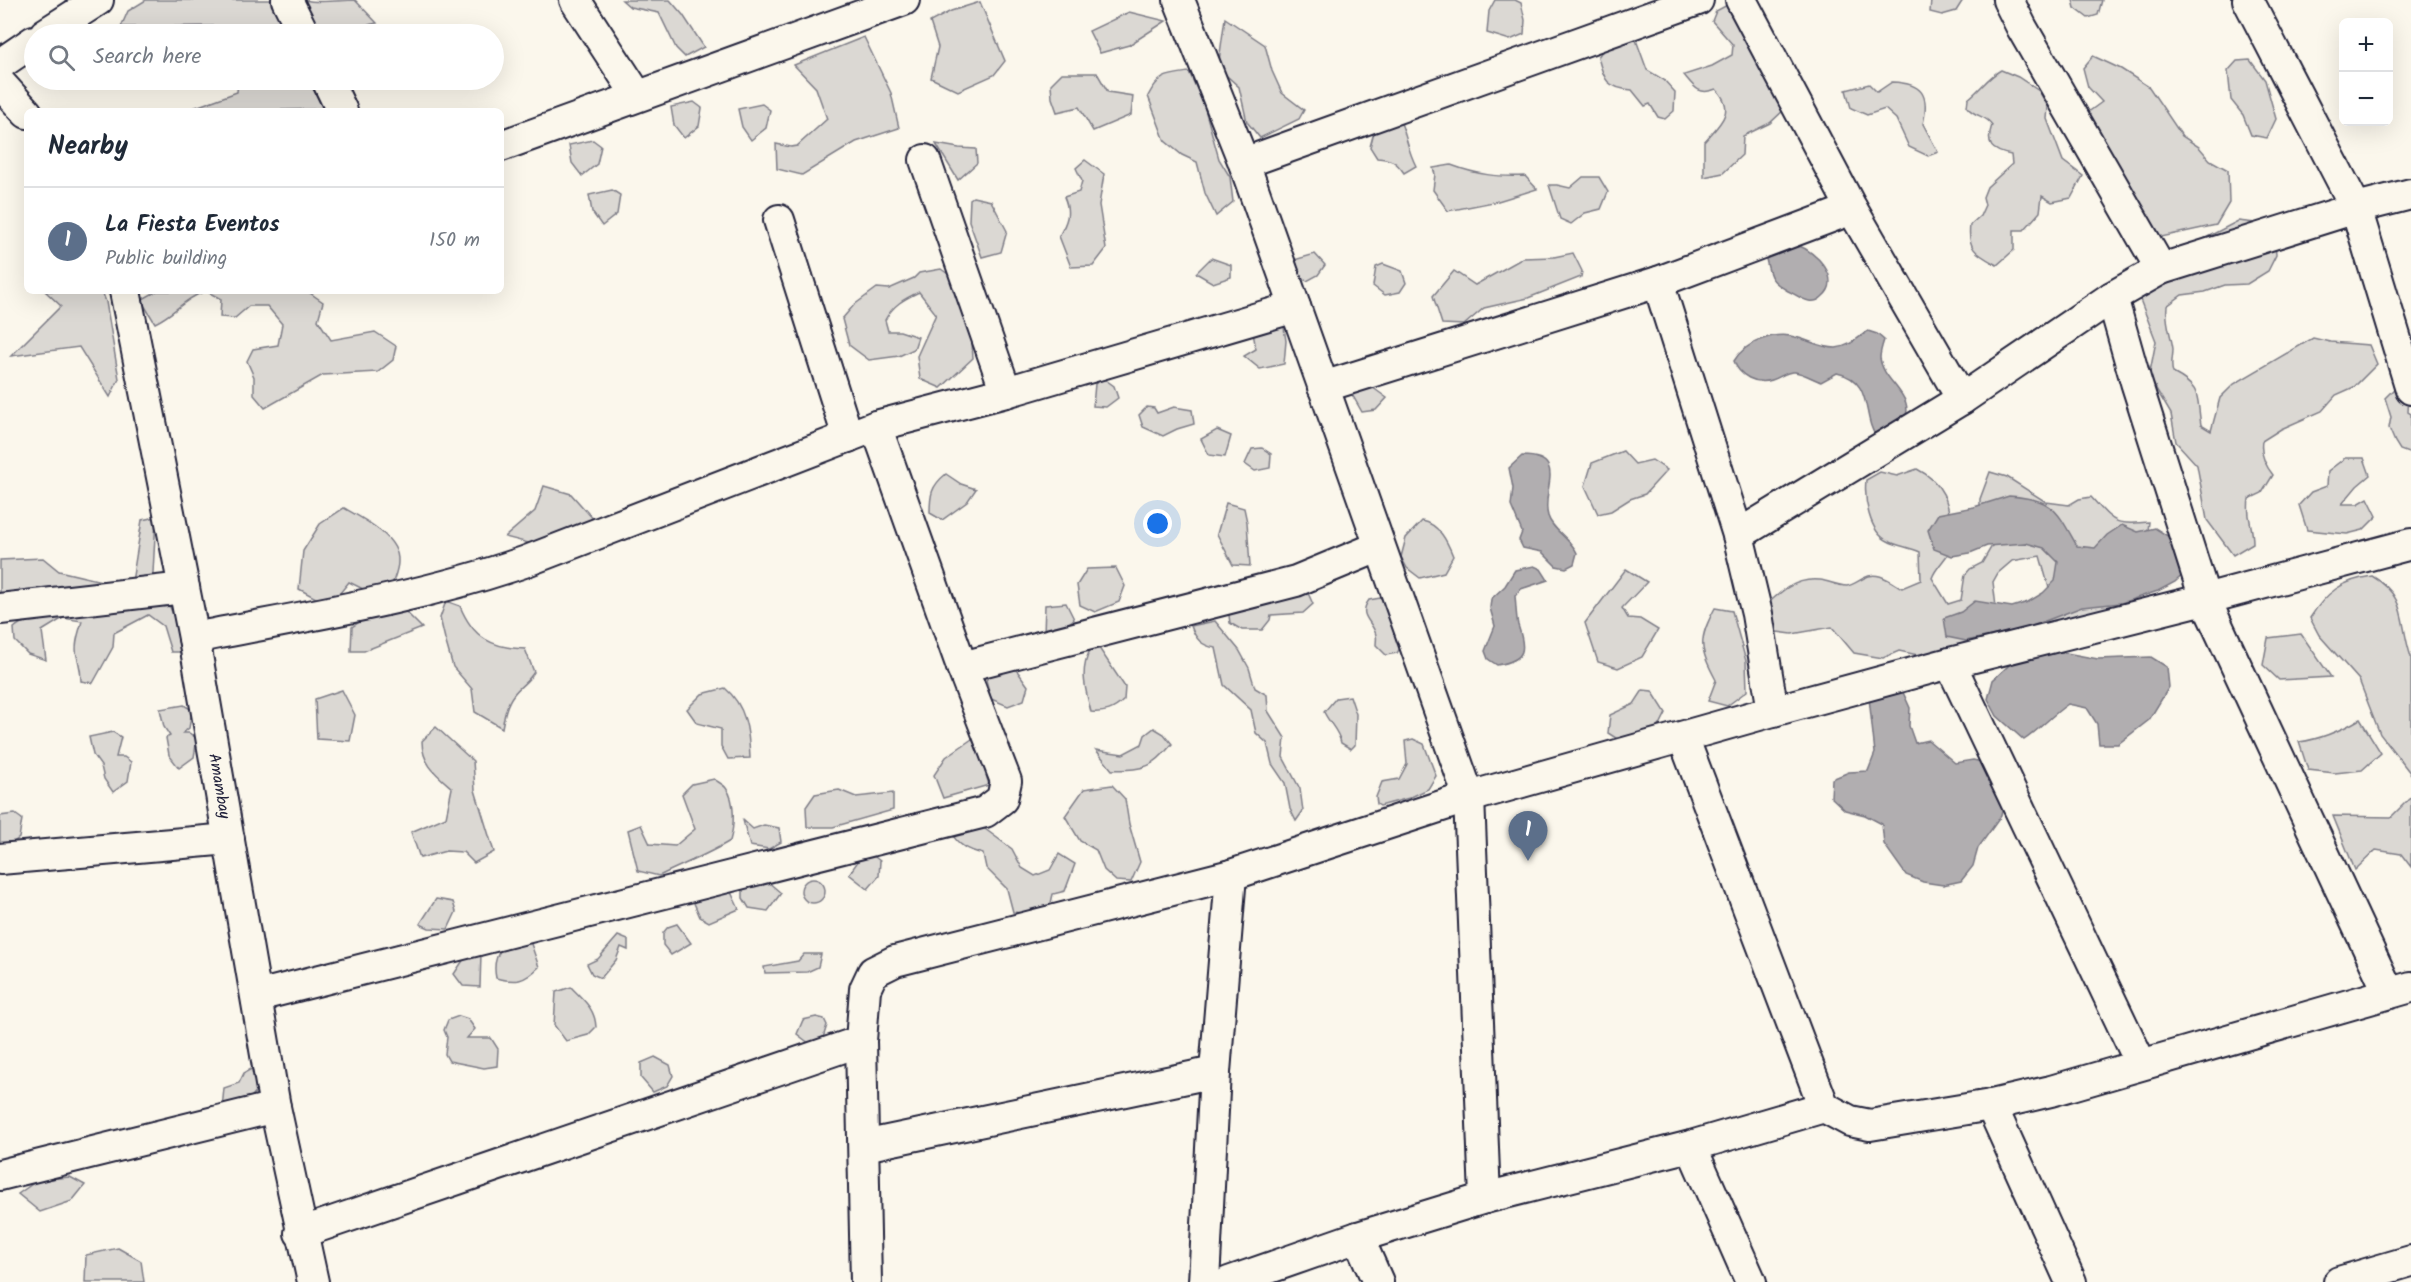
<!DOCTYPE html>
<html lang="en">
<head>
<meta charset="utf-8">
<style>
  body { margin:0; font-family:Kalam,sans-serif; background:#f6f6f7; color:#1f2937 }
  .controls { position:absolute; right:18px; top:18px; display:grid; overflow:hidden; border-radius:9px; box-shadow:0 6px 24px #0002 }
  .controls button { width:54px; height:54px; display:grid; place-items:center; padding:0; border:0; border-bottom:2px solid #e0e1e3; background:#fff; color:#1f2937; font:30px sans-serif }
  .you { position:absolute; left:1158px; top:524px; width:21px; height:21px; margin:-15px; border:4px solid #fff; border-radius:50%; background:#1a73e8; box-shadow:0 0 0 9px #1a73e833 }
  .badge { display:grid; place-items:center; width:39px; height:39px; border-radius:50%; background:#c8321e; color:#fff; font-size:20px; font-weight:700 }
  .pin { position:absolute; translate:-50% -50px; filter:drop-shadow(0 2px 3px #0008) }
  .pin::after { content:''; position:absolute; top:32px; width:21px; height:18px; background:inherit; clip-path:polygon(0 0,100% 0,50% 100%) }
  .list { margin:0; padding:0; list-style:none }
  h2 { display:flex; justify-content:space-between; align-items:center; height:78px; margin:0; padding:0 24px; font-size:26px }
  h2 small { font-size:20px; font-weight:400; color:#747a83 }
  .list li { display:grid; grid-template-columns:39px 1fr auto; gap:18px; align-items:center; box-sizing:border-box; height:108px; padding:0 24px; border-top:2px solid #e0e1e3 }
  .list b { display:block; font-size:22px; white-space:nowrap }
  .list p { margin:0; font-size:20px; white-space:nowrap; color:#747a83 }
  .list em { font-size:20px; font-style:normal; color:#747a83 }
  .icon { flex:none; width:33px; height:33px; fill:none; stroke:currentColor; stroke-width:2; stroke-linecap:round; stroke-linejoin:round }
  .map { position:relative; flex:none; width:2411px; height:1282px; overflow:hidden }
  .search { position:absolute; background:#fff; box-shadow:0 6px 24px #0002; left:24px; top:24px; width:480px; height:66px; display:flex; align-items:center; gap:15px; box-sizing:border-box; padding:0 21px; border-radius:33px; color:#747a83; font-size:22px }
  .panel { position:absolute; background:#fff; box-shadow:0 6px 24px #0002; left:24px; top:108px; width:480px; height:186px; border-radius:9px }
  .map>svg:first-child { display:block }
  .green { fill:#dbd8d3; stroke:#7e7d87; stroke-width:1.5 }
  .water { fill:#b1aeb0; stroke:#787681; stroke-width:1.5 }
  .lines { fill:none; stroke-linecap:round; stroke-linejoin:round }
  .minor-casing { stroke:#22223b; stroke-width:34 }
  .minor { stroke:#fbf7ec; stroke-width:30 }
  .labels { text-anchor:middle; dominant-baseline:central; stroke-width:4.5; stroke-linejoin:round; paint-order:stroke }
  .street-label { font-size:16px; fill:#22223b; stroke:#fbf7ec }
</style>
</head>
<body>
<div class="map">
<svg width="2411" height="1282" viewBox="0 0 2411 1282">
  <rect width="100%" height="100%" fill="#fbf7ec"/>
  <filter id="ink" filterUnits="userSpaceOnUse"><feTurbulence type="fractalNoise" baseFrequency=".0167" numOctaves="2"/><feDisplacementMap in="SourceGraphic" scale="12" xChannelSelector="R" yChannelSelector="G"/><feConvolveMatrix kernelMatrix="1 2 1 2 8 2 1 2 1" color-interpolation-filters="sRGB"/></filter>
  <g filter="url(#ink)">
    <g class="green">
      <path d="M146,0H306C316,4 341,0 355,0L377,23L328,34H224L217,26L121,27L128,11Z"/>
      <path d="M622,0H670L683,15L704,47L685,57L676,48L659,13L630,7Z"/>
      <path d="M1495,0H1515L1521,3L1525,20L1524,34L1510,40L1487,33L1489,11Z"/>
      <path d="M1931,0H1963L1956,11L1942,15L1930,12Z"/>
      <path d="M2073,0H2102L2098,15L2088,18L2075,8Z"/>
      <path d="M980,2L1005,61L994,75L958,91L931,78L938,47L930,22L951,11Z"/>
      <path d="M1731,3L1786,108L1770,123L1743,136L1742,155L1723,173L1704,177V142C1720,124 1737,111 1716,89C1699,96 1694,87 1684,75L1712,66L1732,55L1733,45L1712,21L1716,11Z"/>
      <path d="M1129,12L1166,21L1129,45L1100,53L1089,31Z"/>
      <path d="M1225,18L1265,45L1272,71L1282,93L1304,110L1299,119L1260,138L1247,122L1239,87L1218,68Z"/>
      <path d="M864,37L891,93L899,128L856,142L802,175L777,169L776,144L791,147L797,146L827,119L816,88L794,65Z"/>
      <path d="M1635,37L1647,70L1664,80L1675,92L1674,111L1665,119L1658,117L1650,104L1645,106L1632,90C1607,88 1604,81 1598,57L1602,51Z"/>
      <path d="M2093,56L2121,69L2149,87L2182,136L2199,147L2210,160L2228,170L2229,203L2216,225L2157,238L2087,113L2102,102L2088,87L2083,68Z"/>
      <path d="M2250,60L2265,80L2276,119L2267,138L2251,135L2243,115L2231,100L2228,71L2237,61Z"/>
      <path d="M2001,70L2018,77L2039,91L2048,107L2047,119L2063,161L2083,176L2071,198L2052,202L2042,196L2040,212L2024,230H2014V250L1997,265C1977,254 1967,250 1970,225L1980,216L1985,205L1983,197L1987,187L2012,164L2011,155C1992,151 1985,146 1992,125C1986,115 1974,117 1967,107L1968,99C1980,90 1988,77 2001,70Z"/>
      <path d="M1189,72L1203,102L1219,159L1230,177L1233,202L1216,216L1205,193L1197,162L1182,155L1165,141L1148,96C1159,75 1166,75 1189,72Z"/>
      <path d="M1062,73H1097L1108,92L1133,96L1131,115L1093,131L1079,107L1057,112L1052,98L1051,84Z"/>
      <path d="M238,80H331L343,109L185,111L237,92Z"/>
      <path d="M1892,82C1922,83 1930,94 1923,124L1938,152L1928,156L1909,147L1896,119L1885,109L1867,115L1851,108L1846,90L1869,84L1877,92Z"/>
      <path d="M694,102L702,108L699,126L684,138L674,125L671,107Z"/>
      <path d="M762,104L770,110L766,128L751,140L742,127L738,109Z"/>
      <path d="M1389,120L1401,123C1407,138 1408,151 1416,166L1404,173C1396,161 1391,159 1377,158L1370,147L1374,132Z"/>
      <path d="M593,140L601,146L597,164L582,176L572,163L569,145Z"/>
      <path d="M936,144L959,148L976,149L977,163L958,180Z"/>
      <path d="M1085,160L1104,174L1099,205L1106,249L1093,266L1071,267L1059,236C1067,222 1071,213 1064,197L1079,192L1082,181L1076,168Z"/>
      <path d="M1451,165C1478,175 1496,177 1525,176L1537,189L1498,201L1448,211L1433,190L1435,174L1433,168Z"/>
      <path d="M1583,177H1599L1608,192L1601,209L1585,213L1571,224L1560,219L1549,185H1557L1570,188Z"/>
      <path d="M612,190L620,195L617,214L602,226L592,212L589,195Z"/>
      <path d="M973,197L991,201L1007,231L1001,252L982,257L969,221L970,199Z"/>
      <path d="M2238,221L2264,224L2275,243L2276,255L2268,271L2247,284L2225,285L2205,292L2182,295L2167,306C2165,324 2171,333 2173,349C2173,358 2170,364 2173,373C2203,389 2196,395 2201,425L2211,431L2220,398L2234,384L2313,338L2330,342L2369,345L2377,364L2354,387L2336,395L2322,411L2281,429L2262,441C2260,454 2265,465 2273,475L2262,493L2249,499C2246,518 2253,524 2253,543L2233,555L2207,520L2197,465L2176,442L2171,414L2149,377L2156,341L2129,271L2194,244Z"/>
      <path d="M1573,253L1582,271L1581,277L1528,298L1484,308L1464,325L1442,324L1433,296L1454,271L1475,285L1523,258L1554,257Z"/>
      <path d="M1315,254L1325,265L1318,275L1307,281L1294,275V260Z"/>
      <path d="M1211,258L1231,265V277L1213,283L1196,273Z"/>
      <path d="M1383,264L1402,271L1406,283L1400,292L1385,295L1373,286L1376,267Z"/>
      <path d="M941,269L968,288L973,358L941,388L920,379L917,356L936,314L919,292C904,299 893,305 885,320L888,331H900L918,337L914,349L899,356L869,360L849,345L842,319L854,305L877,288L889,289L914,278L919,273Z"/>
      <path d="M45,291H102L106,302L119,379L110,397L79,347L11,356L61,306Z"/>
      <path d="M157,291H307L323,302L318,320L331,340L375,332L396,346L393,360L378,372L323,375L265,408L254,395V377L247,361L253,349L278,345L282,324L267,306H249L235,318L220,317L221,299L206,291C183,299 176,313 155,323L141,300Z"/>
      <path d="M1283,321L1286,341L1284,364L1260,369L1244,356L1256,349L1253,333Z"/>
      <path d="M1103,378L1114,386L1118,398L1106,407L1093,406L1095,384Z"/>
      <path d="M1365,382L1387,398L1376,410L1362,412L1349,389Z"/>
      <path d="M2402,388L2409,394L2408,412L2411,414V454L2400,450L2395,442L2389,428L2391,417L2385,398L2394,389Z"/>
      <path d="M1147,407L1154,408L1157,413L1174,407L1192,410L1194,424L1177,429L1163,436L1143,427L1139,415Z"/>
      <path d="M1217,430L1231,436L1225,457L1209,455L1201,439Z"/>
      <path d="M1262,448L1271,454L1270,468L1255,471L1245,464L1252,449Z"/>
      <path d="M1623,451L1635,464L1652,460L1667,470L1645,494L1630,499L1611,511L1598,514L1585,486L1592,463Z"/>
      <path d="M2345,458H2364L2370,475L2357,486L2342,504H2358L2368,498L2377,516L2363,530L2347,534L2307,530L2299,505L2311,492L2327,486L2328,471Z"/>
      <path d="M1917,469C1943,482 1950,503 1951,531C1951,535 1953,542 1952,546C1949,557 1936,566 1932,578L1948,604L1961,600L1965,575L1970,569L1982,563L1992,546L1980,510V499L1990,472L2007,477L2046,502L2069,505L2079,499L2091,497C2114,522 2113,526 2149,522L2148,530L2131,541L2117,588V609L2069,622L2037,624L2049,588L2040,556L2012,561L1998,573L1993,582L1997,615L1989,636L1969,645L1936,654L1918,655L1899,651L1883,658L1854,653L1832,627L1792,634L1777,632L1757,614C1776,596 1792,577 1820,580C1829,581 1837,586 1847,586C1853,585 1858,581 1864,578C1877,570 1890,581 1902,588L1921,580L1920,552C1909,547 1897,546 1888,541C1869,532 1864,499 1866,480L1880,472L1897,476Z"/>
      <path d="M946,474L961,484L976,489L967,502L942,520L930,513C930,495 931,486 946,474Z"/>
      <path d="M544,486L571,494L604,531L571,554L505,537L535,511Z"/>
      <path d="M1226,503L1244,508L1247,522L1250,566L1233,565L1217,534Z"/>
      <path d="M344,508C362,518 400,537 398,562C398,570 394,578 392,585L369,592L349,582L340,593L323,602L299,589L303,551L320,524Z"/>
      <path d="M156,517L152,591L0,607V560L43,558L59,571L131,588L142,520Z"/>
      <path d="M1422,521C1439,524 1447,541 1453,556L1444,572L1420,578L1407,568L1401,557L1406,538Z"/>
      <path d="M1116,568L1125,586L1119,602L1095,612L1080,605L1077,585L1087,569Z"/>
      <path d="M1626,569L1647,582L1622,608L1628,618L1640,619L1658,630L1642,657L1618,668L1598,662L1585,623Z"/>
      <path d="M2372,576C2408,597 2399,622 2411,657V774L2380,734L2359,680L2319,635L2310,618C2326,592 2343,580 2372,576Z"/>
      <path d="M1307,591L1313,604L1303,613L1271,615L1270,620L1262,630H1242L1230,623L1228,608Z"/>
      <path d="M1386,597L1405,639L1397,653L1386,655L1376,645C1376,642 1377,638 1376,635C1373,621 1357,616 1369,600Z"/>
      <path d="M157,600L170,607L177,625L180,652H171L163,626L148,615L114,633L113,647L93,683L81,681C81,669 80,668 77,656C74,645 79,632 82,621L63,618L42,631L46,660L28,654L15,641L14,628C36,609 125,604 157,600Z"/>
      <path d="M446,601L460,606C473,638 492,648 525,649L534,672C528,682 520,686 514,694C506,704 504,717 502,728L475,712L472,689L453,667L445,639L440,618Z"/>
      <path d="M1066,603L1074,619L1064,627L1044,633L1045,605Z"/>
      <path d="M1715,608L1732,611L1746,661L1747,691L1727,706L1708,701L1716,680C1699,648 1698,640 1715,608Z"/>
      <path d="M405,611L422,628L364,651H351L352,627L364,619Z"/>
      <path d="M1215,621L1239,650L1249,668L1255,688L1267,695L1268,711L1285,738L1283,757L1300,789L1303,811L1296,821L1290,809L1285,783L1272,764L1267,743L1256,733L1251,710L1224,685L1216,648C1202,646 1196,640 1191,626Z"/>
      <path d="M2301,634L2331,677L2279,680L2263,665L2268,638Z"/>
      <path d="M1091,648H1099L1125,687L1124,700C1114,710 1105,713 1091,712C1085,687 1079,671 1091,648Z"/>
      <path d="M1005,661L1018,672L1028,686L1024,700L1008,706L991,699L986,680Z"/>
      <path d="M725,688C746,706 749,731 750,758L728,759L721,746V729L697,723L687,709L702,694Z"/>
      <path d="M342,690L355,715L350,741L317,739L315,699Z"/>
      <path d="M1643,690L1652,691L1666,713L1657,731L1619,740L1608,733L1610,715L1634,704Z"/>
      <path d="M1350,696L1356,714L1355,745L1351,749L1341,743C1339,731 1329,723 1324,712L1336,698Z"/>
      <path d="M184,705L192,710L189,728L183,733H189L197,738L194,757L179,768L169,755L166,738L170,736L164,727L160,709Z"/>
      <path d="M2360,719L2381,753L2362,770L2335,773L2308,770L2299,742C2322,739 2340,731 2360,719Z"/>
      <path d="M436,727L473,761L475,790L494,852L474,863L463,852L446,851L420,858L411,832L446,817L452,788C436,774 422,764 422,741Z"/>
      <path d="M1154,728L1164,734L1172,744C1151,770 1143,769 1112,770L1096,750L1123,754L1142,744L1145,735Z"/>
      <path d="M113,732L121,737L116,757H124L131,762L128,781L113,792L104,779L101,766L93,755L89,737Z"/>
      <path d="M972,739L981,758L989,785L943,798L934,775L946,757Z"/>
      <path d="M1413,739L1424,744L1436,776L1428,789L1409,798L1380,806L1377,804L1376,797L1382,782L1399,779L1407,764L1405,741Z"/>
      <path d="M714,779C718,782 724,785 726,788C736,801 734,827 730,841C707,855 683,864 659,876L638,871L628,830L641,825L650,844L675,846L695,829L682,794L692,784Z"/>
      <path d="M1112,785L1125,799L1129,824L1140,862L1131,882L1116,881L1104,870L1096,850L1080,841L1065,816L1084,789Z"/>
      <path d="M839,790L856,797L893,793V810L833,827H807L806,807L815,794Z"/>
      <path d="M2411,797V867L2401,854L2376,850L2355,870L2333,816L2391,817Z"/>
      <path d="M15,814L22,819L19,838L4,849L0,844V816Z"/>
      <path d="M743,820L753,829L764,825L779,828L781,842L769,849L750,846Z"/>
      <path d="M981,826L1012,849L1022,868L1035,876L1050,870L1059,854L1075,864L1065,891L1053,894L1051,903L1043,915L1013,912L1007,889L986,868L983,854C968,850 958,846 951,832Z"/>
      <path d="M866,850L880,861L879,876L868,889L849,874Z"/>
      <circle cx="813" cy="891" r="12"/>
      <path d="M767,881L781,893L768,911L749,908L743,898V885Z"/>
      <path d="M729,888L739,909L709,922L700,917L694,903L700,893Z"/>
      <path d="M436,899L453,902L456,912L448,929L429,928L420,924Z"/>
      <path d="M677,924L691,943L671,955L663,945V933L668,927Z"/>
      <path d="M618,936L628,940V950L621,947L616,960L601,978L592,974L587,964L598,959Z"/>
      <path d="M529,938L539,967C524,982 516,983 496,978C491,953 505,939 529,938Z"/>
      <path d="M481,953L480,987L463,986L454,974L466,956Z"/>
      <path d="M804,954H821L818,967L807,972L765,973L764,967L798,961Z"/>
      <path d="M571,987C583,1000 595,1008 596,1027L588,1035L566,1041L554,1025L556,992Z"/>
      <path d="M459,1016L468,1019L475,1029L467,1038H491L498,1049L497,1066L484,1068L449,1061L445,1054L447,1037L444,1030L448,1020Z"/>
      <path d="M816,1017L824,1019L827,1025L822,1041L810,1044L797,1034L803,1020Z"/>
      <path d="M655,1057L670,1065L673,1076L667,1086L653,1092L641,1078V1063Z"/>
      <path d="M253,1068L264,1082L247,1102L222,1109L224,1088L239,1083L244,1073Z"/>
      <path d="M70,1177L85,1185L72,1201L40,1212L18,1194L38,1180Z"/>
      <path d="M118,1248L141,1261L144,1282H85L86,1255Z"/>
    </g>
    <g class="water">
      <path d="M1797,245C1815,251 1844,279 1822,297C1819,300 1814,302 1809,301C1802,300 1795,294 1788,291C1771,281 1770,278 1766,259L1778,247Z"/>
      <path d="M1868,331L1877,334L1884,340C1882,346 1880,352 1880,358C1883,384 1920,396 1902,425C1898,431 1886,436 1879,440C1860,420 1876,381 1837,373L1821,382C1813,379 1803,373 1795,372C1786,371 1780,378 1772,380C1756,385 1739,376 1734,361C1745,342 1774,331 1795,337C1809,340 1821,348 1836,348C1849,347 1857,338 1868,331Z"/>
      <path d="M1522,456C1570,456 1540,491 1548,516C1552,530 1571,539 1577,553L1574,564L1566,568L1556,566L1542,552L1523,548L1519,540L1522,532L1511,506L1513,488L1509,468Z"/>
      <path d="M2009,496C2054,499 2056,509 2077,546L2095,548L2107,535L2122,525L2138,532L2155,528L2171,538L2189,569L2175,582L2158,591L2121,603L2082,607L2024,629L1966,641L1947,637L1944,618L1961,612L1975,601L2012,607L2028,602L2043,593L2055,581L2058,562L2044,548L2026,543L1987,546L1970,553L1952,556L1934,549L1928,530L1938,514L1974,507Z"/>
      <path d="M1534,566L1541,569L1548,580L1521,589L1515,596C1516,605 1516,616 1518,625C1526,649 1527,660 1497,665L1488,659L1485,651L1495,626L1490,608L1491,599L1505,586L1515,570Z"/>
      <path d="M2045,649L2098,659L2151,657L2167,667L2169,687L2149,720L2118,744H2099L2097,724L2087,708L2068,704C2052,715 2040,729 2024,740L1997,716L1988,699L1993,680L2018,657Z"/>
      <path d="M1902,690L1910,708L1909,726L1915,743L1928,740L1955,763L1973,760L1991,764L2005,797L2001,816L1978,848L1973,866L1961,881L1943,885L1923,882L1906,875L1884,844L1882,824L1865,815L1845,810L1831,797L1832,779L1849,772L1868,771L1875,753L1869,698Z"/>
    </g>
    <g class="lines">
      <g class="minor-casing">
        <g id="minor">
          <path d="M287,0L304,34"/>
          <path d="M575,0L637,95"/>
          <path d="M1179,0L1244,163L1469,797L1485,1198"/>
          <path d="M1741,0L1852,209L1962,399"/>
          <path d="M2008,0L2022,28L2161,269"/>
          <path d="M2248,0L2356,208L2411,389"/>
          <path d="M45,34L98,0"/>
          <path d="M0,64L34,41"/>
          <path d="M327,80L342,111"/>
          <path d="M0,83L27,113"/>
          <path d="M501,146L904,0"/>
          <path d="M925,160L1006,392"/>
          <path d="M1244,163L1698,0"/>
          <path d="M779,220L848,437"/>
          <path d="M1658,282L1738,535L1757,614L1773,711"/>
          <path id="s1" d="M125,291L194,638L275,1107L313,1282"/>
          <path d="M2112,297L2136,382L2205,599L2389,993"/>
          <path d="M1323,387L1658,282L1852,209"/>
          <path d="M1738,535L1962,399L2112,297L2161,269L2356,208L2411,194"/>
          <path d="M0,609L184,588"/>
          <path d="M194,638C305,616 417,599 524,562L876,426L1006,392L1295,307"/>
          <path d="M1950,663L2141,1064"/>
          <path d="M962,667L1296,581L1378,547"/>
          <path d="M1683,737L1824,1107"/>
          <path d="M0,859L229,839"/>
          <path d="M257,996L985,812L1002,799L1006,781L962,667L876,426"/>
          <path d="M1991,1105L2071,1282"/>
          <path d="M864,1146L1215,1072"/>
          <path d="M1691,1146L1751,1282"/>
          <path d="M0,1175L275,1107"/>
          <path d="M300,1233L861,1041"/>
          <path d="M1358,1237L1378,1282"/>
          <path d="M866,1282L861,1041L865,989L873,972L895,961L1231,875L1469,797L1773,711L1950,663L2205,599L2411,544"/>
          <path d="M1204,1282L1215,1072L1231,875"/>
          <path d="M1229,1282L1358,1237L1485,1198L1691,1146L1824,1107L1850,1121L1870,1125L1991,1105L2051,1091L2411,987"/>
          <path d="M2339,1282L2411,1261"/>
        </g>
      </g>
      <use href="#minor" class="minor"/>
    </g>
  </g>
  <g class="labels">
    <g class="street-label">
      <text stroke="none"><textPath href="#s1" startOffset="504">Amambay</textPath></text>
    </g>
  </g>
</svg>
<div class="controls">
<button>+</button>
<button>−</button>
</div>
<div class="you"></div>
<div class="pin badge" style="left:1528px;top:861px;background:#5c6f8a">1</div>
<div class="search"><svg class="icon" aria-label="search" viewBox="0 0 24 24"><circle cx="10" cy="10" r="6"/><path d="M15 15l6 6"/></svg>Search here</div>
<section class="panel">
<h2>Nearby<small></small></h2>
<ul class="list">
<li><span class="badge" style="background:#5c6f8a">1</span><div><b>La Fiesta Eventos</b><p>Public building</p></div><em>150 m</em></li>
</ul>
</section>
</div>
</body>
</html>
